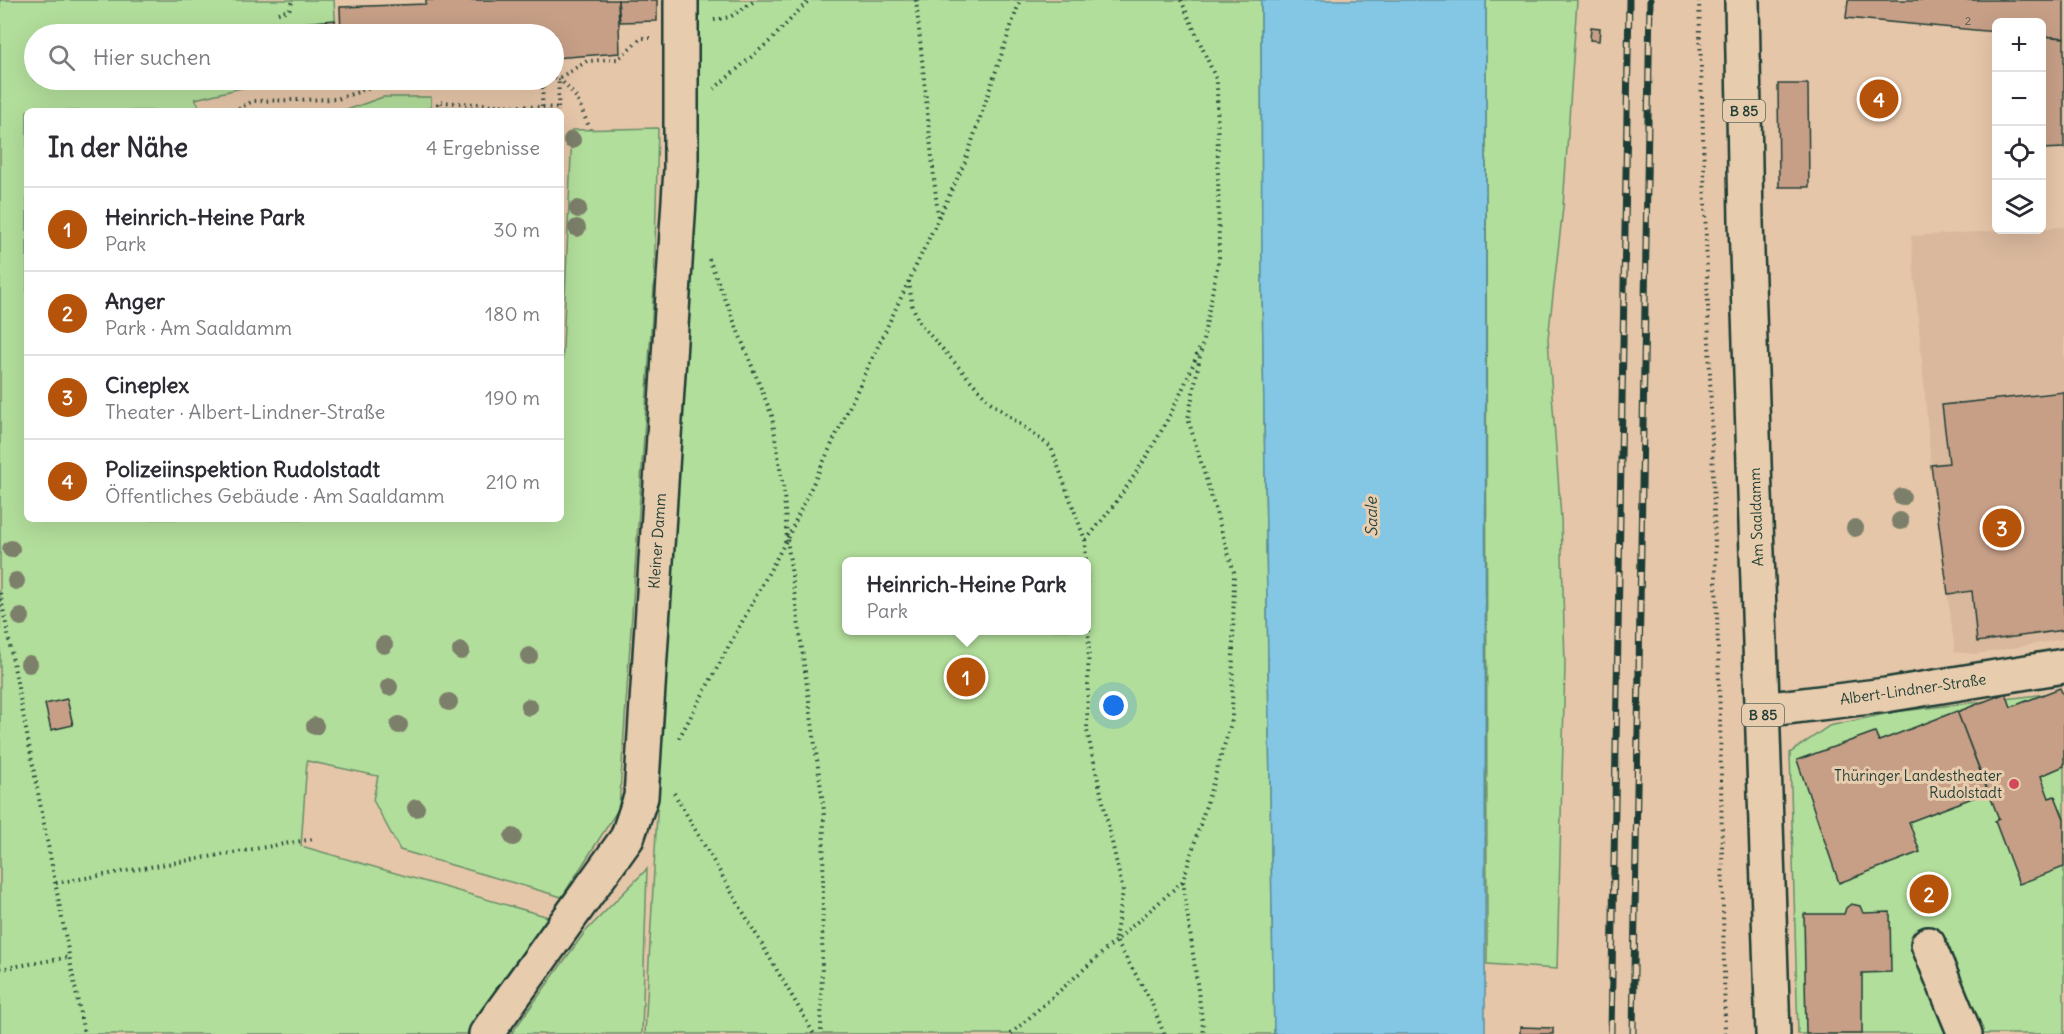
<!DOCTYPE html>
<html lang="de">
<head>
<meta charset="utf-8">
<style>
  body { margin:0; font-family:Delius,sans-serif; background:#f7f7f7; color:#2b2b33 }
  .controls { position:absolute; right:18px; top:18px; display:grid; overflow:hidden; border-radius:9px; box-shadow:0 6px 24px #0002 }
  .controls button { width:54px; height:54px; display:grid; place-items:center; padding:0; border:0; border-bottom:2px solid #e1e1e2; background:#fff; color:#2b2b33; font:30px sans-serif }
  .you { position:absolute; left:1114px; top:706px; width:21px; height:21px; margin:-15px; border:4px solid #fff; border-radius:50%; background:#1a73e8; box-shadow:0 0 0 9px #1a73e833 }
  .badge { display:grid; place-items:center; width:39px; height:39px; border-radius:50%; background:#b45309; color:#fff; font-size:20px; font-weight:700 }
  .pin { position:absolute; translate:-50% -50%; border:3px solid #fff; box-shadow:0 2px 6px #0006 }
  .popup { position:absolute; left:842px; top:557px; width:249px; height:78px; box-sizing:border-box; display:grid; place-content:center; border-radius:9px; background:#fff; filter:drop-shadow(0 2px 4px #0005); font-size:20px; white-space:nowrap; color:#7c7c81 }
  .popup b { font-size:22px; color:#2b2b33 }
  .popup::after { content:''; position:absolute; left:50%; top:100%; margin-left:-12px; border:12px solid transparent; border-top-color:#fff }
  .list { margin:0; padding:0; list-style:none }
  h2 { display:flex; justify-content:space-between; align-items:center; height:78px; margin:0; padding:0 24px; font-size:26px }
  h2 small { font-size:20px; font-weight:400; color:#7c7c81 }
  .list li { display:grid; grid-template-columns:39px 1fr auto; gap:18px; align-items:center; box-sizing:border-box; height:84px; padding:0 24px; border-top:2px solid #e1e1e2 }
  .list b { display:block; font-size:22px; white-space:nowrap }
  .list p { margin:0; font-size:20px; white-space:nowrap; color:#7c7c81 }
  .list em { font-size:20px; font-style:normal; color:#7c7c81 }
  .icon { flex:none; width:33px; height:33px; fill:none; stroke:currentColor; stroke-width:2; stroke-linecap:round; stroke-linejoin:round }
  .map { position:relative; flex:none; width:2064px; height:1034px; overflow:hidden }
  .search { position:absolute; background:#fff; box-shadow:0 6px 24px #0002; left:24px; top:24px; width:540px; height:66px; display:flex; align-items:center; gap:15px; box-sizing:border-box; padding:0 21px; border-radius:33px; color:#7c7c81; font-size:22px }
  .panel { position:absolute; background:#fff; box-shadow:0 6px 24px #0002; left:24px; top:108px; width:540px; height:414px; border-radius:9px }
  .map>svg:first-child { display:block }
  .built { fill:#d9b89d }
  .green { fill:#b2de9b; stroke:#688e68; stroke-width:1.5; fill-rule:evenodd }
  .water { fill:#83c7e4; stroke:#5b909e; stroke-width:1.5 }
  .building { fill:#c79f87; stroke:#1f3d34; stroke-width:1.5 }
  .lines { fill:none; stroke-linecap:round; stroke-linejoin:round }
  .minor-casing { stroke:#1f3d34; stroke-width:38 }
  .major-casing { stroke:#1f3d34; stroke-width:38 }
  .path { stroke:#1f3d34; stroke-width:4; stroke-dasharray:1.5 4.5; stroke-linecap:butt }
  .minor { stroke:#e7ccae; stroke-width:33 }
  .major { stroke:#e7ccae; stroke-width:33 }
  .rail-casing { stroke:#1f3d34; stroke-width:7 }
  .rail { stroke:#e7ccae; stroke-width:4.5; stroke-dasharray:14; stroke-linecap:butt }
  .tree { fill:#7c7f6b }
  .poi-dot { fill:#d1495b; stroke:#e7ccae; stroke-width:2 }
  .labels { text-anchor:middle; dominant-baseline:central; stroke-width:6; stroke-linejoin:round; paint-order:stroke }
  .number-label { font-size:12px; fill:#495649 }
  .shield { fill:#e7ccae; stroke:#5b6859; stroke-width:1.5 }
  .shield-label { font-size:14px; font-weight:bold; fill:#1f3d34 }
  .street-label { font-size:15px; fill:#1f3d34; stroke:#e7ccae }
  .poi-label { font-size:15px; fill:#1f3d34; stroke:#e7ccae; text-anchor:end }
  .water-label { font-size:16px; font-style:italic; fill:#24443d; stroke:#e7ccae }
</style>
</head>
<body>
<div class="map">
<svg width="2064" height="1034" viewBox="0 0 2064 1034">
  <rect width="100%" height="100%" fill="#e6c6a9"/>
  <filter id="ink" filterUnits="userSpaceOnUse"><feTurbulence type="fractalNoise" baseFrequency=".0167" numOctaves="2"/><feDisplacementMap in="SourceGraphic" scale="12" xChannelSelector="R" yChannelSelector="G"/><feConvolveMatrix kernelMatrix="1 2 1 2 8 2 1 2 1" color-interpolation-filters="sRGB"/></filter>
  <g filter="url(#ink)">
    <path class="built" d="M2064,227V639L1976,654L1955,652L1931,465L1911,236Z"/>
    <g class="green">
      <path d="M0,0H334L336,34H34V80H276L195,99L202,111H27V519H561V396L572,130L658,128L654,286L619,808L562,897L400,850L373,800L378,776L307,761L301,846L552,918L481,1010L467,1034H0Z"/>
      <path d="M690,0H1261L1262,288L1274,1034H645L684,321ZM846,562H1086V630H846Z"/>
      <path d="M1486,0H1577L1563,207L1548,339L1561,518L1565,665L1557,969L1487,964Z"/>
      <path d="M383,97H431V111H344Z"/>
      <path d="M2064,692V1034H1798L1790,753L1829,726L1894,712Z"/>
      <path d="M647,869L642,1034H511L585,932Z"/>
    </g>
    <g class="water">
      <path d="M1261,0H1486L1485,1034H1274L1262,288Z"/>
      <path d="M442,107L551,111H442Z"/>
    </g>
    <g class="building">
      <path d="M426,0H618L620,53L554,58V34H341L340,7L426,4Z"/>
      <path d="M618,0H657V21L620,22Z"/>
      <path d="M1848,0H2064V38L2042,36V22H1996V32L1846,18Z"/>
      <path d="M335,20L336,34H280V25Z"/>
      <path d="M1591,27L1600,28L1599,41L1590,40Z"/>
      <path d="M2042,36L2064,38V148L2042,149Z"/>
      <path d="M1778,84H1808L1809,187H1779Z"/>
      <path d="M2064,392V630L1977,642L1972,591L1948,594L1931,465L1949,463L1942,405Z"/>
      <path d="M2060,688L2064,697V766L2041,776L2049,798L2055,796L2064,819V867L2019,884L1995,821L1999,819L1957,712L2006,693L2011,707Z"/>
      <path d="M67,699L73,725L51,730L45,704Z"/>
      <path d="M1957,711L1988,792L1909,822L1920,852L1839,883L1797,760L1875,732L1879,741Z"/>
      <path d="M1851,904L1860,906L1863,913L1890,912L1891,972L1862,973V1034H1806L1804,914H1844L1846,908Z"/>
      <path d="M1520,1027L1553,1028V1034H1520Z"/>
    </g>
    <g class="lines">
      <g class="minor-casing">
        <g id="minor">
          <path d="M1762,710L1886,695L2064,666"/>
          <path d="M1928,944L1965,1034"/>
          <path d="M486,1034L627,838L641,797L681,169V0"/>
        </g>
      </g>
      <g class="major-casing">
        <path id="major" d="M1742,0L1746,222L1773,1034"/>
      </g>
      <g class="path">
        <path d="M916,0L938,217"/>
        <path d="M1181,0L1217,81L1219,257L1188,419L1234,572L1232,720L1183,881L1204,1034"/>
        <path d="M1699,0L1720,716L1725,1034"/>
        <path d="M278,13L289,10L293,0"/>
        <path d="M714,20L730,17L756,0"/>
        <path d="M554,78H559L587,61L618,59L641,38H650"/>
        <path d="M559,78L576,97L590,129"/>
        <path d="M714,89L770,41L809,0"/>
        <path d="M542,107L543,80"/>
        <path d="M558,108L559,78"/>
        <path d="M233,111L253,101L337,99L394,80H422"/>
        <path d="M438,111V102L558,108V111"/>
        <path d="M709,259L772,416L784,494L787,539L824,811L821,1034"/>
        <path d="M909,281L912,305L920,324L990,402L1051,447L1085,540L1089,632L1087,731L1123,891L1115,939L1150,999L1164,1034"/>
        <path d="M1086,540C1133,484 1174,418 1199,349"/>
        <path d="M0,593L84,1034"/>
        <path d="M679,738L787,539L965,162L1020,0"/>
        <path d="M674,793L814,1034"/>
        <path d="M56,883L313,839"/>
        <path d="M0,969L70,957"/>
        <path d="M1011,1034L1183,881"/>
      </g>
      <use href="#minor" class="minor"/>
      <use href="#major" class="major"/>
      <g class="rail-casing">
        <g id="rail">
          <path d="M1611,1034L1629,0"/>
          <path d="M1633,1034L1650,0"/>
        </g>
      </g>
      <use href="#rail" class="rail"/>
    </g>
    <g class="tree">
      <circle cx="572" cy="140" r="9"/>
      <circle cx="578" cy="209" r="9"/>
      <circle cx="577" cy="228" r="9"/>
      <circle cx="1902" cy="497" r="9"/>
      <circle cx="1900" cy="521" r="9"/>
      <circle cx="1855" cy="528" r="9"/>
      <circle cx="11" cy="549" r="9"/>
      <circle cx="16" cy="581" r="9"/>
      <circle cx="21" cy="617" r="9"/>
      <circle cx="384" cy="645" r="9"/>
      <circle cx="461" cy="651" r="9"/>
      <circle cx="529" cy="656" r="9"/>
      <circle cx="29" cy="664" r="9"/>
      <circle cx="389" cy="687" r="9"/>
      <circle cx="449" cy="702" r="9"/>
      <circle cx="529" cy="707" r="9"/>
      <circle cx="399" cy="725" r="9"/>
      <circle cx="315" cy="726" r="9"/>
      <circle cx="416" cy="808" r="9"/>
      <circle cx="513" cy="837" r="9"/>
    </g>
  </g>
  <circle class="poi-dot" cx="2014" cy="784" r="6"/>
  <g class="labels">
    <g class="number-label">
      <text x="1968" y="20">2</text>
    </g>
    <g class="shield">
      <rect x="1723" y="100" width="42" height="22" rx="4.5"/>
      <rect x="1742" y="704" width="42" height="22" rx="4.5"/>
    </g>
    <g class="shield-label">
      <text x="1744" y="111">B 85</text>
      <text x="1763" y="715">B 85</text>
    </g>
    <g class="street-label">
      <text transform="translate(1756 517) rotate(-92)">Am Saaldamm</text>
      <text transform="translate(657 541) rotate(-86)">Kleiner Damm</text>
      <text transform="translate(1913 689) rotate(-8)">Albert-Lindner-Straße</text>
    </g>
    <g class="poi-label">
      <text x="2002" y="775">Thüringer Landestheater<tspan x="2002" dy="17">Rudolstadt</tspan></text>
    </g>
    <g class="water-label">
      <text transform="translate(1371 517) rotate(-91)">Saale</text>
    </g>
  </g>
</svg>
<div class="controls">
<button>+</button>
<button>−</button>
<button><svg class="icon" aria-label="locate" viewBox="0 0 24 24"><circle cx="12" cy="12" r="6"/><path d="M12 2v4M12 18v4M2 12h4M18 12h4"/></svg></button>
<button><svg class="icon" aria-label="layers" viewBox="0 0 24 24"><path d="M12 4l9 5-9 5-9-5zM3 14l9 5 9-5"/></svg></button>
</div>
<div class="you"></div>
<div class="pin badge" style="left:966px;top:677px">1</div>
<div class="popup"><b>Heinrich-Heine Park</b>Park</div>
<div class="pin badge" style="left:1929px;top:894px">2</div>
<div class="pin badge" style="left:2002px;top:528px">3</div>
<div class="pin badge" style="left:1879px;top:99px">4</div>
<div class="search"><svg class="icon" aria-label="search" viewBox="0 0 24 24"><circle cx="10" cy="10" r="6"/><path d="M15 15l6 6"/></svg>Hier suchen</div>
<section class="panel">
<h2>In der Nähe<small>4 Ergebnisse</small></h2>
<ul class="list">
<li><span class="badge">1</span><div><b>Heinrich-Heine Park</b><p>Park</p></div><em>30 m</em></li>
<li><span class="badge">2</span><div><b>Anger</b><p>Park · Am Saaldamm</p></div><em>180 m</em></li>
<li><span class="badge">3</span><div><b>Cineplex</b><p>Theater · Albert-Lindner-Straße</p></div><em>190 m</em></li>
<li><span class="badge">4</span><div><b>Polizeiinspektion Rudolstadt</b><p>Öffentliches Gebäude · Am Saaldamm</p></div><em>210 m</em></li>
</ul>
</section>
</div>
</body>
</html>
